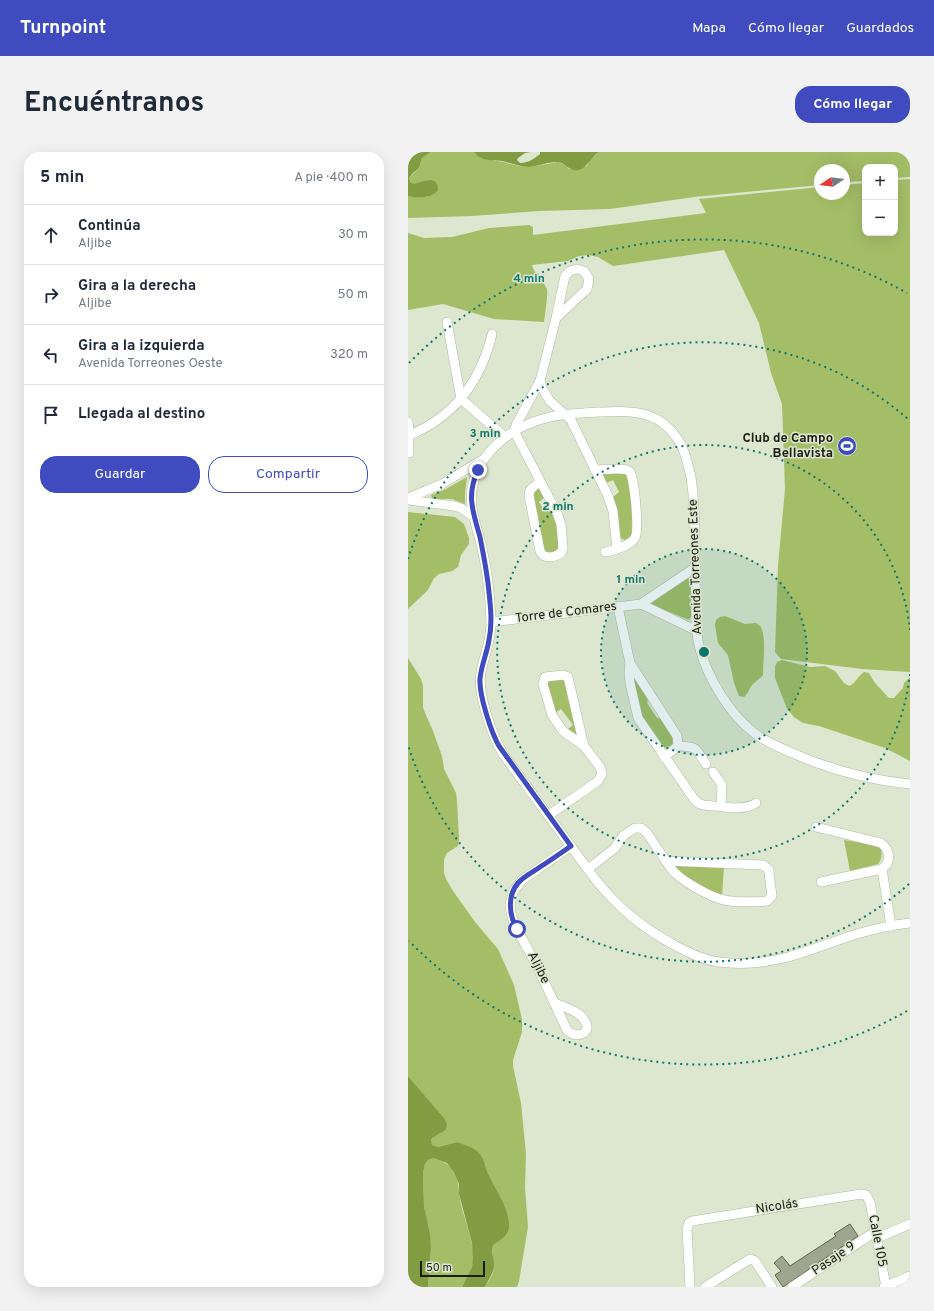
<!DOCTYPE html>
<html lang="es">
<head>
<meta charset="utf-8">
<style>
  body { margin:0; font-family:Overpass,sans-serif; background:#f2f2f3; color:#1f2937 }
  .controls { position:absolute; right:12px; top:12px; display:grid; overflow:hidden; border-radius:8px; box-shadow:0 4px 16px #0002 }
  .controls button { width:36px; height:36px; display:grid; place-items:center; padding:0; border:0; border-bottom:1px solid #e0e1e3; background:#fff; color:#1f2937; font:20px sans-serif }
  .compass { position:absolute; left:406px; top:12px; width:36px; height:36px; border-radius:50%; background:#fff; box-shadow:0 4px 16px #0002; rotate:257deg }
  .scale { position:absolute; left:12px; bottom:10px; width:65px; box-sizing:border-box; padding-left:4px; border:2px solid #1a1d14; border-top:0; font-size:11px; line-height:14px; white-space:nowrap; color:#1a1d14; -webkit-text-stroke:3px #dde6ce; paint-order:stroke }
  .stop { position:absolute; width:12px; height:12px; margin:-9px; border:3px solid #3f4bbf; border-radius:50%; background:#fff }
  .stop.end { background:#3f4bbf; border-color:#fff; box-shadow:0 1px 4px #0008 }
  .list { margin:0; padding:0; list-style:none }
  h2 { display:flex; justify-content:space-between; align-items:center; height:52px; margin:0; padding:0 16px; font-size:17px }
  h2 small { font-size:13px; font-weight:400; color:#747a83 }
  .list li { display:grid; grid-template-columns:26px 1fr auto; gap:12px; align-items:center; box-sizing:border-box; height:60px; padding:0 16px; border-top:1px solid #e0e1e3 }
  .list b { display:block; font-size:15px; white-space:nowrap }
  .list p { margin:0; font-size:13px; white-space:nowrap; color:#747a83 }
  .list em { font-size:13px; font-style:normal; color:#747a83 }
  .actions { display:flex; gap:8px; padding:12px 16px }
  .actions a { flex:1; padding:9px 0; border:1px solid #3f4bbf; border-radius:16px; text-align:center; font-size:14px; color:#3f4bbf }
  .actions .main { background:#3f4bbf; color:#fff }
  .icon { flex:none; width:22px; height:22px; fill:none; stroke:currentColor; stroke-width:2; stroke-linecap:round; stroke-linejoin:round }
  .map { position:relative; flex:none; width:502px; height:1135px; overflow:hidden; border-radius:16px }
  header { display:flex; align-items:center; gap:24px; box-sizing:border-box; height:56px; padding:0 20px; background:#3f4bbf; color:#fff }
  header strong { font-size:19px }
  nav { display:flex; gap:22px; margin-inline-start:auto; font-size:14px }
  .intro { display:flex; align-items:center; justify-content:space-between; box-sizing:border-box; height:96px; padding:0 24px }
  h1 { margin:0; font-size:28px }
  .button { padding:10px 18px; border-radius:16px; background:#3f4bbf; color:#fff; font-size:14px; font-weight:700 }
  main { display:flex; gap:24px; padding:0 24px }
  aside { flex:1; background:#fff; border-radius:16px; box-shadow:0 4px 16px #0002 }
  .map>svg:first-child { display:block }
  .green { fill:#a4be67 }
  .water { fill:#829c41 }
  .building { fill:#9fa690; stroke:#5b624e }
  .lines { fill:none; stroke-linecap:round; stroke-linejoin:round }
  .street-casing { stroke:#b2baa3; stroke-width:10 }
  .street { stroke:#fff; stroke-width:9 }
  .route { stroke:#3f4bbf; stroke-width:5 }
  .ring { fill:none; stroke:#0f766e; stroke-width:2; stroke-dasharray:2 4 }
  .labels { text-anchor:middle; dominant-baseline:central; stroke-width:3; stroke-linejoin:round; paint-order:stroke }
  .poi-label { font-size:13px; font-weight:bold; fill:#1a1d14; stroke:#dde6ce; text-anchor:end }
  .street-label { font-size:13px; fill:#1a1d14; stroke:#dde6ce }
  .centre { fill:#0f766e; stroke:#dde6ce; stroke-width:2 }
  .ring-label { font-size:12px; text-anchor:middle; font-weight:bold; fill:#0f766e; stroke:#dde6ce; stroke-width:3; stroke-linejoin:round; paint-order:stroke }
</style>
</head>
<body>
<header>
<strong>Turnpoint</strong>
<nav><a>Mapa</a><a>Cómo llegar</a><a>Guardados</a></nav>
</header>
<div class="intro"><h1>Encuéntranos</h1><a class="button">Cómo llegar</a></div>
<main>
<aside>
<h2>5 min<small>A pie · 400 m</small></h2>
<ul class="list">
<li><svg class="icon" aria-label="ahead" viewBox="0 0 24 24"><path d="M12 20V5M6 11l6-6 6 6"/></svg><div><b>Continúa</b><p>Aljibe</p></div><em>30 m</em></li>
<li><svg class="icon" aria-label="right" viewBox="0 0 24 24"><path d="M7 20v-9h11M14 6l5 5-5 5"/></svg><div><b>Gira a la derecha</b><p>Aljibe</p></div><em>50 m</em></li>
<li><svg class="icon" aria-label="left" viewBox="0 0 24 24"><path d="M17 20v-9H6M10 6l-5 5 5 5"/></svg><div><b>Gira a la izquierda</b><p>Avenida Torreones Oeste</p></div><em>320 m</em></li>
<li><svg class="icon" aria-label="arrive" viewBox="0 0 24 24"><path d="M6 21V4h12l-3 4 3 4H6"/></svg><div><b>Llegada al destino</b></div></li>
</ul>
<div class="actions"><a class="main">Guardar</a><a>Compartir</a></div>
</aside>
<div class="map">
<svg width="502" height="1135" viewBox="0 0 502 1135">
  <rect width="100%" height="100%" fill="#dde6ce"/>
  <g class="green">
    <path d="M23,0H66L73,6L95,10L111,14L122,15L150,10L157,13L161,17L179,14L182,8L191,0H502V25L487,26V15H457V29L436,30V18H412V33L286,45L202,57L131,59L64,64L0,66V44L20,45L3,31L1,26L11,16L14,6Z"/>
    <path d="M502,27V520L454,517L373,507L367,500L370,414L377,337L374,252L363,221L351,171L316,98L205,114L190,105L181,103L171,104L160,109L124,113C126,122 135,128 139,137C140,142 137,163 136,170L86,167L35,152L0,158V81L16,86L44,85L81,76L121,73L125,75V83L298,61L291,47L412,35V42H436V33L457,31V81H487V28Z"/>
    <path d="M194,321L219,322L226,353L225,383L217,388L212,386L207,352L205,345L211,340L205,328L198,331Z"/>
    <path d="M59,325L57,341V352L44,347H24L23,343L38,337Z"/>
    <path d="M131,336L137,345L131,350L136,359L142,357L149,368L153,396L150,400L137,401L125,339Z"/>
    <path d="M0,360L47,365L56,372L61,386V392L53,403L50,415L44,419L31,422L26,426L20,438L0,457Z"/>
    <path d="M278,427H281L283,430V465L281,468L244,453V451L245,448Z"/>
    <path d="M317,464L337,472L348,471C351,473 353,474 354,478C358,489 355,510 355,523C352,527 349,528 345,532C341,536 341,541 336,545L331,544L326,531L320,503L310,491L307,473L308,468L312,465Z"/>
    <path d="M0,506L13,527L15,534V555L17,561L25,579L34,604L36,617L48,641L49,648L51,687L50,694L39,701L36,707V721L38,727L45,739L67,770L90,797L106,833L114,867V880L105,908V914L113,951L118,1002L117,1036L120,1075L111,1129L109,1135H77C79,1131 82,1127 84,1123C88,1114 83,1103 85,1093L93,1087L99,1081L84,1031L75,1008L71,1001L49,990L29,995L23,993V988L27,984L33,981L39,972L37,967L0,924Z"/>
    <path d="M374,508L402,515L417,514L427,519L436,531L441,534C447,532 450,524 456,520L461,521L467,531L481,546H486L495,536L496,531L502,525V609L477,596L411,574L395,571L386,565L379,557L367,526V515L369,510Z"/>
    <path d="M225,524L241,545L239,551L249,566L255,567L267,585L266,592L256,596L233,566Z"/>
    <path d="M156,525L170,584L159,579L160,577L165,573L153,557L147,561L137,529Z"/>
    <path d="M436,688L467,693L473,696C474,701 474,708 470,712L442,719Z"/>
    <path d="M267,713L316,715L314,744L310,743L269,720L267,715Z"/>
    <path d="M25,1006C34,1009 41,1012 46,1019C52,1029 50,1041 53,1052C57,1071 67,1090 65,1110C64,1119 58,1127 54,1135H20L23,1096L16,1054L15,1021L17,1012L20,1008Z"/>
  </g>
  <g class="water">
    <path d="M8,0H23L14,6L11,16L5,21L1,26L3,31L6,32C16,29 30,23 30,38C23,47 10,46 0,44V7Z"/>
    <path d="M66,0H123L117,1L110,6L109,8L112,11C120,11 126,7 132,2V0H191C183,5 180,15 171,18C161,20 157,10 149,10C139,10 131,14 121,15C112,15 103,11 94,9C88,8 79,9 73,6C70,5 68,2 66,0Z"/>
    <path d="M0,924L37,967L39,972L38,977C33,982 27,983 23,988L24,993L30,995L49,990C56,993 66,995 71,1001C76,1006 77,1014 80,1021C87,1038 102,1056 101,1076C100,1084 91,1089 85,1093C83,1102 86,1105 86,1113C86,1121 80,1128 77,1135H54L64,1115L65,1107L64,1091L51,1042V1032L46,1020L39,1011L25,1006L20,1008L17,1012L15,1021L16,1054L22,1083L23,1096L20,1135H0Z"/>
  </g>
  <path class="building" d="M442,1072L450,1084L375,1135L367,1123L373,1119L366,1111L374,1104L382,1114L428,1084L426,1082Z"/>
  <g class="lines">
    <g class="street-casing">
      <g id="street">
        <path d="M39,170L53,247L97,285"/>
        <path d="M132,229L134,236L142,249L163,268L200,344L205,359L209,397"/>
        <path d="M0,270C2,281 0,290 1,301"/>
        <path d="M2,283C47,264 73,228 84,182"/>
        <path d="M187,318C195,318 215,315 221,319C227,325 231,378 227,386C223,393 205,399 197,400"/>
        <path d="M132,329L122,338L121,344L132,399C135,407 146,406 153,401L155,396L153,372L149,361L106,279L109,271L132,229L148,166L157,124L162,119L169,117L176,119L181,127L179,137L148,166"/>
        <path d="M0,346L34,332L74,308"/>
        <path d="M0,348L46,354L53,356L66,365"/>
        <path d="M233,452L289,479"/>
        <path d="M210,455L222,511L221,521L222,531L230,566L286,647L290,651L295,653C310,654 336,660 348,651"/>
        <path d="M83,470L233,452L288,415"/>
        <path d="M222,511L269,584L270,594"/>
        <path d="M256,605L270,594C290,595 287,595 298,612"/>
        <path d="M305,620L314,633L313,654"/>
        <path d="M502,632C461,628 420,617 382,600C370,595 356,589 345,580C321,561 300,526 292,497C289,488 289,479 288,470C288,449 287,427 287,406C287,378 287,352 283,325C280,313 278,301 272,291C252,257 225,259 191,260C173,261 155,261 138,266C106,274 73,298 65,332C59,355 71,379 75,401C80,423 82,446 83,468C84,487 76,503 73,520C69,542 84,583 95,602L187,727C211,757 235,776 268,794C282,801 295,808 311,810C333,813 357,811 380,805C403,799 426,789 449,782C466,777 484,773 502,771"/>
        <path d="M141,663L190,629L194,622L192,615L176,594L155,579L144,563L135,532L137,525L155,523L160,525L176,594"/>
        <path d="M408,675L473,691C482,698 484,709 474,717L413,730"/>
        <path d="M180,717L207,696L215,684L227,676H233L239,681L264,718L267,721C278,731 302,745 316,748C329,751 345,750 359,749L364,744L361,721V718L355,713L258,709"/>
        <path d="M474,717L483,774"/>
        <path d="M147,851C156,855 171,859 177,869C185,881 168,888 159,878L127,810L106,772L103,760L102,753L105,740L114,728L163,694"/>
        <path d="M469,1086L502,1072"/>
        <path d="M282,1135L279,1077L281,1071L284,1069L453,1042L458,1043L462,1050L478,1135"/>
        <path d="M297,1135L342,1107L347,1109L364,1135"/>
        <path d="M384,1135L468,1079"/>
        <path d="M476,1135L502,1124"/>
      </g>
    </g>
    <use href="#street" class="street"/>
  </g>
  <g class="lines">
    <path class="route" d="M70,318C58,343 65,360 72,385C75,400 78,416 80,431C82,450 85,469 81,488C79,501 73,514 72,527C71,543 83,580 91,594L163,694C153,701 143,708 132,715C125,720 116,724 110,731C99,744 101,763 109,777"/>
  </g>
  <circle cx="296" cy="500" r="103" fill="#0f766e" fill-opacity=".12"/>
  <g class="ring">
    <circle cx="296" cy="500" r="103"/>
    <path d="M502 522A207 207 0 1 1 502 478"/>
    <path d="M501 732A310 310 0 0 1 0 593M0 407A310 310 0 0 1 501 268"/>
    <path d="M499 859A413 413 0 0 1 1 789M1 211A413 413 0 0 1 499 141"/>
  </g>
  <defs>
    <g id="stadium-disc" transform="scale(1)"><circle r="9.5" fill="#3f4bbf" stroke="#dde6ce"/><path d="M0-5a6.5 5 0 1 0 0 10a6.5 5 0 1 0 0-10ZM-3.5-1.8h7v3.6h-7Z" fill="#fff"/></g>
  </defs>
  <g fill-rule="evenodd">
    <use href="#stadium-disc" x="439" y="294"/>
  </g>
  <g class="labels">
    <g class="poi-label">
      <text x="425" y="287">Club de Campo<tspan x="425" dy="15">Bellavista</tspan></text>
    </g>
    <g class="street-label">
      <text transform="translate(288 415) rotate(-92)">Avenida Torreones Este</text>
      <text transform="translate(158 461) rotate(-7)">Torre de Comares</text>
      <text transform="translate(130 816) rotate(63)">Aljibe</text>
      <text transform="translate(369 1055) rotate(-9)">Nicolás</text>
      <text transform="translate(469 1089) rotate(79)">Calle 105</text>
      <text transform="translate(426 1107) rotate(-34)">Pasaje 9</text>
    </g>
  </g>
  <circle cx="296" cy="500" r="6" class="centre"/>
  <g class="ring-label">
    <text x="121" y="130">4 min</text>
    <text x="77" y="285">3 min</text>
    <text x="150" y="358">2 min</text>
    <text x="223" y="431">1 min</text>
  </g>
</svg>
<div class="controls">
<button>+</button>
<button>−</button>
</div>
<svg class="compass" viewBox="-18 -18 36 36"><path d="M0-13l5 13h-10z" fill="#e53935"/><path d="M0 13l5-13h-10z" fill="#747a83"/></svg>
<div class="scale">50 m</div>
<div class="stop" style="left:109px;top:777px"></div>
<div class="stop end" style="left:70px;top:318px"></div>
</div>
</main>
</body>
</html>
